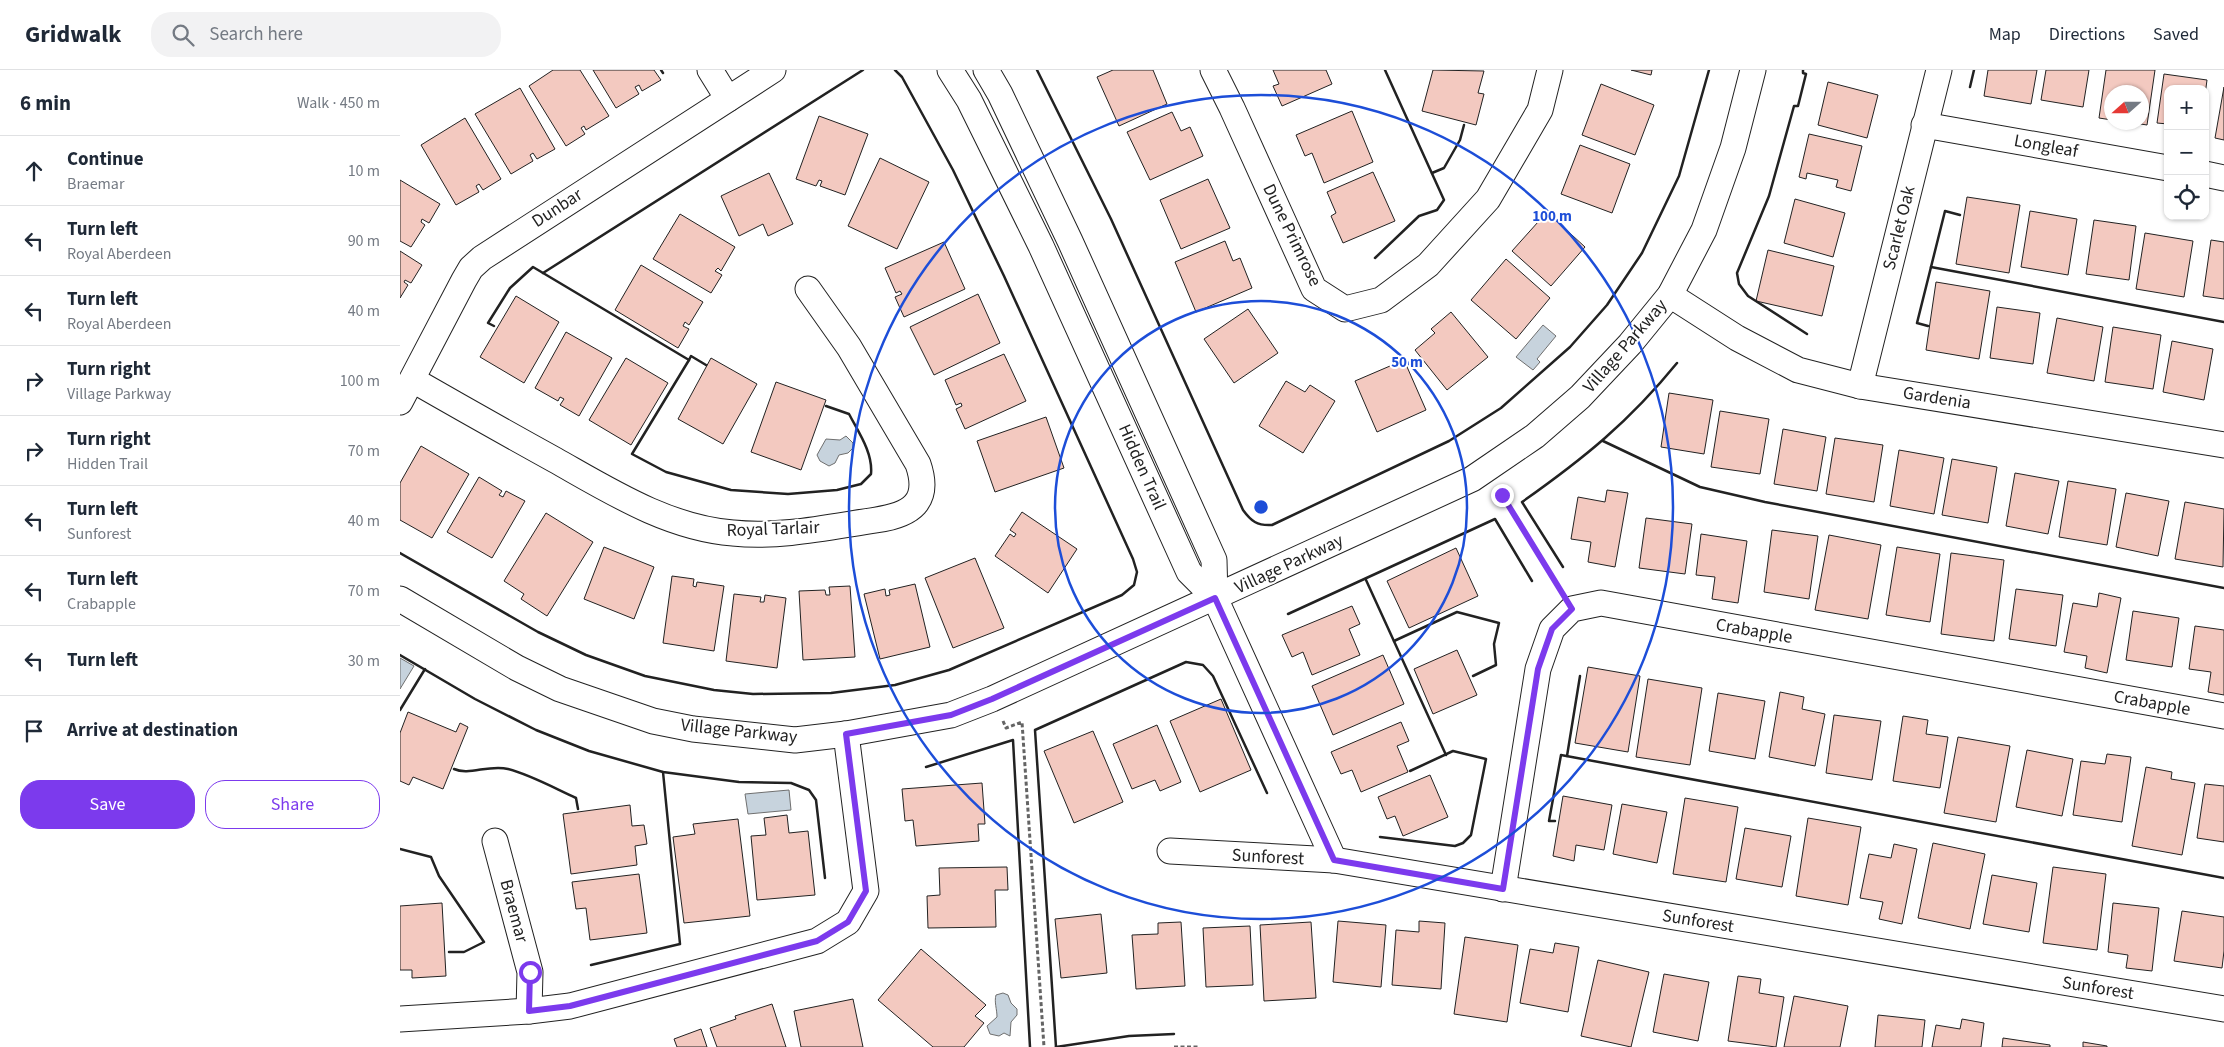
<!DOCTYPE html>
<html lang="en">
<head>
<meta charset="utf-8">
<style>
  body { margin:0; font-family:"Source Sans 3",sans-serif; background:#f2f2f3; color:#1f2937 }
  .controls { position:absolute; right:15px; top:15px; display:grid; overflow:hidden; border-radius:10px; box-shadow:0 1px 4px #0004 }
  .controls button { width:45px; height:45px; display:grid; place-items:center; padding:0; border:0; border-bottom:1px solid #e0e1e3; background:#fff; color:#1f2937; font:25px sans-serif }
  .compass { position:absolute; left:1704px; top:15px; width:45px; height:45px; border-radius:50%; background:#fff; box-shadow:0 1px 4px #0004; rotate:249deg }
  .stop { position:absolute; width:15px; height:15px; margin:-11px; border:4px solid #7c3aed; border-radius:50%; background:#fff }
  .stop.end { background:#7c3aed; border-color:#fff; box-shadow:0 1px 5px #0008 }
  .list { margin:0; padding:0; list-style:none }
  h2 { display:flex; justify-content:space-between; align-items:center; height:65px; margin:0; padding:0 20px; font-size:21px }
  h2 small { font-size:16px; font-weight:400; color:#747a83 }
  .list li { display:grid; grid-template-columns:32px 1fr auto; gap:15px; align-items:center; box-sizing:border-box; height:70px; padding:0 20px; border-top:1px solid #e0e1e3 }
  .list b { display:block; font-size:19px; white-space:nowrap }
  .list p { margin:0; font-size:16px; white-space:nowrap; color:#747a83 }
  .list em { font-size:16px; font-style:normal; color:#747a83 }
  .actions { display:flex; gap:10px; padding:15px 20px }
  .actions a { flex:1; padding:11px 0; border:1px solid #7c3aed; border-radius:20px; text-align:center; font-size:18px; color:#7c3aed }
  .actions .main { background:#7c3aed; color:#fff }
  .icon { flex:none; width:28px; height:28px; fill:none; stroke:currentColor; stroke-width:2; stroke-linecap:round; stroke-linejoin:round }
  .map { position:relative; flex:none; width:1824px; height:977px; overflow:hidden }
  header { display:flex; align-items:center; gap:30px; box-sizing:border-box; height:70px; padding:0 25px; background:#fff; border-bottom:1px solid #e0e1e3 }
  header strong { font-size:24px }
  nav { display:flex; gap:28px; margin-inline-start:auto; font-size:18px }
  .search { width:350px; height:45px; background:#f2f2f3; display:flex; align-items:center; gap:12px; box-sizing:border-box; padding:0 18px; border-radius:20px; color:#747a83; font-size:19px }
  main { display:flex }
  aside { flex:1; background:#fff }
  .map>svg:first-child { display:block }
  .water { fill:#c7d3dd; stroke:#6f6f6f }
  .building { fill:#f3c9c0; stroke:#222 }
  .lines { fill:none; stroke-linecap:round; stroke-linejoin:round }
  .street-casing { stroke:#222; stroke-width:27 }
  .path { stroke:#646464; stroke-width:3; stroke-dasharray:4 2.5; stroke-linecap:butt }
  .street { stroke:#fff; stroke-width:25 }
  .wall { stroke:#222; stroke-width:2.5 }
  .route { stroke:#7c3aed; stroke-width:6 }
  .ring { fill:none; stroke:#1d4ed8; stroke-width:2.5 }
  .labels { text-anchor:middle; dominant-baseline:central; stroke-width:4; stroke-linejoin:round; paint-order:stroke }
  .street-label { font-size:18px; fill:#222; stroke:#fff }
  .centre { fill:#1d4ed8; stroke:#fff; stroke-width:2.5 }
  .ring-label { font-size:15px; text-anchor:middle; font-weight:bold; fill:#1d4ed8; stroke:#fff; stroke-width:4; stroke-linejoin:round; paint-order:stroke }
</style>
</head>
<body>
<header>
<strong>Gridwalk</strong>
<div class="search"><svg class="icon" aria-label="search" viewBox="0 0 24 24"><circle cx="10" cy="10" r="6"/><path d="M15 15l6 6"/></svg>Search here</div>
<nav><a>Map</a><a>Directions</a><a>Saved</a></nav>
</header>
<main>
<aside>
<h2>6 min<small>Walk · 450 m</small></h2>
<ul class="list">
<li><svg class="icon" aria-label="ahead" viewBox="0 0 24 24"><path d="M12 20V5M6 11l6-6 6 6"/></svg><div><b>Continue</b><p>Braemar</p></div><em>10 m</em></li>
<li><svg class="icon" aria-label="left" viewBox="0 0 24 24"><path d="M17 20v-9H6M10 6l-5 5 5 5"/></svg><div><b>Turn left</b><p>Royal Aberdeen</p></div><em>90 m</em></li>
<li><svg class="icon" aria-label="left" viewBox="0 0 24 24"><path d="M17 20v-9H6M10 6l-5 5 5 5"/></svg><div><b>Turn left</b><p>Royal Aberdeen</p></div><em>40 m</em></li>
<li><svg class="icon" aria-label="right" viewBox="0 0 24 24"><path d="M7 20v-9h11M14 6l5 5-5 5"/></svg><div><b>Turn right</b><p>Village Parkway</p></div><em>100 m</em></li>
<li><svg class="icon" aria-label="right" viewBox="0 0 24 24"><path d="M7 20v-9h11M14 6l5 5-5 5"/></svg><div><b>Turn right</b><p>Hidden Trail</p></div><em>70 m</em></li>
<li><svg class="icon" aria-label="left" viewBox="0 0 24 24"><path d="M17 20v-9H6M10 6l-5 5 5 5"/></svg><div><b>Turn left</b><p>Sunforest</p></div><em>40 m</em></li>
<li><svg class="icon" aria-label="left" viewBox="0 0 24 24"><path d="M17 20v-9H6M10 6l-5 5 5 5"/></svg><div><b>Turn left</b><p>Crabapple</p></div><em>70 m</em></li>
<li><svg class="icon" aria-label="left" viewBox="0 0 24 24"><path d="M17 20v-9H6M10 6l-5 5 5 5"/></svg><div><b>Turn left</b></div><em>30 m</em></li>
<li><svg class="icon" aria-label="arrive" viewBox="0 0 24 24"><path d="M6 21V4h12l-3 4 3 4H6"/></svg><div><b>Arrive at destination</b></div></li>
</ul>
<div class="actions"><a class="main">Save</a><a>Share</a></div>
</aside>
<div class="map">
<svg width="1824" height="977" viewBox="0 0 1824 977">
  <rect width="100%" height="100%" fill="#fff"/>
  <g class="water">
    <path d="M1143,255L1156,266L1137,289L1140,292L1133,300L1116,287Z"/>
    <path d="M446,366L453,373V378L448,383L439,385L435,393L429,396L420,391L417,385L426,369L440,370Z"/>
    <path d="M0,588L14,596L0,619Z"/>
    <path d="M389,720L391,740L348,744L345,724Z"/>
    <path d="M603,923L608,925L611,933L617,939V945L611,952L610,966L604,963L599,966L590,964L587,956L597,947C597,939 594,932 596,925Z"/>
  </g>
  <g class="building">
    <path d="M153,0H180L209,46L186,60L184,56L181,58L185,64L166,76L129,16Z"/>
    <path d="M193,0H254L261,10L242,21L239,15L235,17L239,24L216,38Z"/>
    <path d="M713,0H753L767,34L719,56L697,7Z"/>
    <path d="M873,0H926L932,14L882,36L873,16L879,14Z"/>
    <path d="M1033,0L1084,1L1078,23L1084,24L1076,55L1022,41Z"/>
    <path d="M1231,0H1252L1251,5Z"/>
    <path d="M1588,0H1637L1631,34L1584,26Z"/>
    <path d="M1646,0H1689L1683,37L1641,30Z"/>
    <path d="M1706,0H1755L1747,55L1728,52H1742V22H1712V50L1699,48Z"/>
    <path d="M1764,4L1807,10L1805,25V19H1768V54L1757,53Z"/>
    <path d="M1428,12L1478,25L1467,68L1418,55Z"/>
    <path d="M1201,14L1254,35L1235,85L1182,65Z"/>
    <path d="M1824,17V70L1815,68Z"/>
    <path d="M120,18L155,79L137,89L133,83L130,85L133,91L111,104L75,44Z"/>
    <path d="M952,41L973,92L924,113L912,83L905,86L896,65Z"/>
    <path d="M772,42L781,61L790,57L803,86L750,110L727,62Z"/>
    <path d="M419,46L468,64L445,125L420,116L422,111L419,110L416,116L396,109Z"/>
    <path d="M65,48L101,109L83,120L79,114L76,116L79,122L56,135L21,75Z"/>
    <path d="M1409,64L1462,76L1451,121L1436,117L1438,110L1407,103L1406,109L1399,107Z"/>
    <path d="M1180,75L1230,94L1212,143L1161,124Z"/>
    <path d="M480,88L529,112L497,179L448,156Z"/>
    <path d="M973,102L995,151L943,173L931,146L936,143L927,122Z"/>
    <path d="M369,103L393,154L368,166L363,154L339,166L321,126Z"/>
    <path d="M808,109L830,158L781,179L760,130Z"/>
    <path d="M0,110L40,134L29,153L22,149L21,152L25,155L11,177L0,171Z"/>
    <path d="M1567,127L1620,135L1609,203L1556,194Z"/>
    <path d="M1395,129L1445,143L1433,187L1384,173Z"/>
    <path d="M1630,141L1677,149L1668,205L1621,197Z"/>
    <path d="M1147,142L1185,177L1151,216L1112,181Z"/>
    <path d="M280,144L335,177L321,201L318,198L315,201L322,205L311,223L253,189Z"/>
    <path d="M1694,150L1736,156L1729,210L1686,204Z"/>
    <path d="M1745,163L1793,171L1784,227L1736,219Z"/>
    <path d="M1811,170L1824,172V229L1803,226Z"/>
    <path d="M825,171L833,191L840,188L852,218L796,242L775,192Z"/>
    <path d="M544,172L565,219L504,247L495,227L502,224L500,221L496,223L485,198Z"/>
    <path d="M1368,180L1434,196L1422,246L1356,231Z"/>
    <path d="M0,181L22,195L11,213L5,210L4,212L8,215L0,228Z"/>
    <path d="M1106,189L1150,228L1116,269L1071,230Z"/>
    <path d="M241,195L303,232L289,255L285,252L283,256L289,259L278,278L215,240Z"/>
    <path d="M1536,212L1590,221L1579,289L1526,280Z"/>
    <path d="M578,224L600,273L534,305L510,257Z"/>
    <path d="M116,226L159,252L124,313L80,287Z"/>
    <path d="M1597,237L1640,243L1633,294L1590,288Z"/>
    <path d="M848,239L878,283L834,313L804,269Z"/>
    <path d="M1051,242L1088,287L1047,320L1015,280L1035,263L1031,259Z"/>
    <path d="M1657,248L1703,257L1694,311L1647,303Z"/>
    <path d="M1713,257L1761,265L1753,319L1705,312Z"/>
    <path d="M166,262L212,288L179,346L160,335L164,329L160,327L158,331L135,318Z"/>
    <path d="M1772,271L1813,279L1804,330L1763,322Z"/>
    <path d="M604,284L626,331L565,359L556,339L562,336L561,333L556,335L545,310Z"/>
    <path d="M226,288L268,313L231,375L189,350Z"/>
    <path d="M311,288L357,314L323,374L278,349Z"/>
    <path d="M1004,290L1026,340L977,362L955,311Z"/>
    <path d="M886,311L905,322L910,315L935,331L903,383L859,356Z"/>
    <path d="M376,312L426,330L401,400L351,382Z"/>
    <path d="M1269,323L1313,330L1304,384L1261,377Z"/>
    <path d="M1320,341L1369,349L1360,404L1311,397Z"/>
    <path d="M646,347L664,398L595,422L577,371Z"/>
    <path d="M1383,359L1426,367L1417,421L1374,414Z"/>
    <path d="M1435,368L1483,375L1474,432L1426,424Z"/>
    <path d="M21,376L69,404L32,468L0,450V413Z"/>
    <path d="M1499,380L1544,388L1534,444L1490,436Z"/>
    <path d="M1552,389L1597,397L1588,453L1542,445Z"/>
    <path d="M1615,403L1659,411L1648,464L1606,456Z"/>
    <path d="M79,407L102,421L99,425L103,427L106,421L125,431L92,488L47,462Z"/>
    <path d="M1668,411L1716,419L1707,475L1659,467Z"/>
    <path d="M1207,420L1228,423L1215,497L1188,492L1191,472L1171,469L1178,427L1205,432Z"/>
    <path d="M1726,423L1769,431L1758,486L1716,477Z"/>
    <path d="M1785,432L1824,439L1823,497L1775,489Z"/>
    <path d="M622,442L677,479L648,523L595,486L610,464L614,467L616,464L610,460Z"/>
    <path d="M146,443L193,472L147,546L121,529L124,524L104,511Z"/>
    <path d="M1246,448L1292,454L1285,504L1239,498Z"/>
    <path d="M1372,460L1418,466L1409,529L1364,522Z"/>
    <path d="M1301,464L1347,471L1338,533L1312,529L1315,507L1296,505Z"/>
    <path d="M1429,465L1481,475L1468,549L1415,540Z"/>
    <path d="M204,477L254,497L234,549L184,529Z"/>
    <path d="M1497,477L1540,484L1530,552L1486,545Z"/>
    <path d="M1056,478L1078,526L1009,558L987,511Z"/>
    <path d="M1551,483L1604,490L1594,571L1541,564Z"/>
    <path d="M575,488L604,558L553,578L525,508Z"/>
    <path d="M272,506L294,509L293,516L296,517L297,512L324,516L314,581L263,573Z"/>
    <path d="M515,514L530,577L480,589L464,524L485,519L486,526L490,525L489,520Z"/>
    <path d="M450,516L455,587L403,590L399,521L425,520L426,525H430L429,517Z"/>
    <path d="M1616,519L1663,525L1656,576L1609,569Z"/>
    <path d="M1699,523L1721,528L1707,603L1685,598L1687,586L1664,582L1673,533L1697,537Z"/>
    <path d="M334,524L361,527L360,532H364L365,525L386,528L377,598L326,591Z"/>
    <path d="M952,536L960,554L949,559L960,585L912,605L903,582L892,587L882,565Z"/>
    <path d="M1733,541L1779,548L1772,597L1726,590Z"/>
    <path d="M1795,556L1824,560V625L1808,622L1811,602L1789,599Z"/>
    <path d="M1057,580L1077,625L1033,644L1014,599Z"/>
    <path d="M983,585L1004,634L933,665L912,616Z"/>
    <path d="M1188,597L1240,606L1228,682L1175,673Z"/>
    <path d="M1248,609L1302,618L1290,695L1236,687Z"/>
    <path d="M1380,622L1404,627L1402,639L1425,644L1415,696L1369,687Z"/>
    <path d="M1318,623L1365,631L1355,689L1309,681Z"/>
    <path d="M821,629L851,700L800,722L770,651Z"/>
    <path d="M8,642L56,662L60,653L68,657L43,719L13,707L9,715L0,711V663Z"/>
    <path d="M1434,645L1481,651L1472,710L1426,703Z"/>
    <path d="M1503,646L1528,650L1526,664L1548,667L1540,718L1493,711Z"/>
    <path d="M1001,652L1009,671L997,676L1008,702L961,722L952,700L941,704L931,682Z"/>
    <path d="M757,655L781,712L760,721L755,710L732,719L713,674Z"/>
    <path d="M693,661L723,732L674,753L644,681Z"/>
    <path d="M1558,667L1610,676L1596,752L1544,743Z"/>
    <path d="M1627,680L1673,689L1662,746L1616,737Z"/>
    <path d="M1707,684L1731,687L1722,752L1673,745L1681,691L1705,694Z"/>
    <path d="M1746,697L1772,702L1771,709L1795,713L1782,785L1732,776Z"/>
    <path d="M1030,705L1048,747L1003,766L995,746L987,749L978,727Z"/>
    <path d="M582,713L585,754H578L579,771L516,776L513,750L505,751L502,719Z"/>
    <path d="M1805,714L1824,716V772L1797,768Z"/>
    <path d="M1163,726L1212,735L1204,780L1176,775L1174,791L1153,786Z"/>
    <path d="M1285,728L1338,737L1326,812L1273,804Z"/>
    <path d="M1222,734L1267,742L1257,793L1213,784Z"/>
    <path d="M230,735L232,756L244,755L247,774L235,776L237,795L171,804L163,744Z"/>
    <path d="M387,745L389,763L408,761L415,825L357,830L351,766L366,765L364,748Z"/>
    <path d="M1408,748L1461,757L1448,835L1396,826Z"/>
    <path d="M338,749L350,846L284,853L273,767L295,764L293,754Z"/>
    <path d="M1345,758L1391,766L1382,817L1336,809Z"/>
    <path d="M1533,773L1585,784L1570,859L1518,848Z"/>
    <path d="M1494,774L1517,779L1502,854L1479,849L1483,832L1460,828L1469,784L1491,788Z"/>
    <path d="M607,797L608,820H595L596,857L528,858L527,826L540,825L539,798Z"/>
    <path d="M1653,797L1706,804L1697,880L1643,873Z"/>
    <path d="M239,804L247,863L190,870L186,838L176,839L172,812Z"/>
    <path d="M1592,805L1637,813L1629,862L1583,854Z"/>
    <path d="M42,833L46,906L12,908V900H0V836Z"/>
    <path d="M1713,833L1759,838L1752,901L1726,898L1728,885L1708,882Z"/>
    <path d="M1782,841L1824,847V881L1822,898L1774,891Z"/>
    <path d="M701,844L707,903L661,908L655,849Z"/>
    <path d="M938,851L986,855L981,917L933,912Z"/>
    <path d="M1019,851L1045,853L1041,919L992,915L996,860L1019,862Z"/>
    <path d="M781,852L785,916L736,919L732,865L758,864V853Z"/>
    <path d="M911,852L916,928L864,931L860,855Z"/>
    <path d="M850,856L853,915L806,917L803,858Z"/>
    <path d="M1065,867L1118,875L1107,952L1054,944Z"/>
    <path d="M1155,873L1179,877L1168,942L1120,933L1130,879L1153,883Z"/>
    <path d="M521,879L586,935L575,946L584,953L564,977H533L478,930Z"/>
    <path d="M1198,890L1249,902L1231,977L1181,966Z"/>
    <path d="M1264,904L1309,912L1298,971L1253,962Z"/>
    <path d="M1338,906L1361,909L1359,923L1384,927L1376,977L1328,971Z"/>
    <path d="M1394,926L1448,936L1440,977H1384Z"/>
    <path d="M453,929L463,977H401L394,941Z"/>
    <path d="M372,934L386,977H317L310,958L336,949L335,946Z"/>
    <path d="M1478,945L1525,950L1522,977H1475Z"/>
    <path d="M1562,949L1584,953L1581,977H1532L1536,955L1560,959Z"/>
    <path d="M301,959L307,977H277L274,969Z"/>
    <path d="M1603,968L1650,975V977H1602Z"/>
    <path d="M1683,972L1707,976V977H1683Z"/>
  </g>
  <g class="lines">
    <g class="street-casing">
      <g id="street">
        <path d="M310,0L328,29"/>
        <path d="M550,0L569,30L641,176L789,502L815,528L934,790"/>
        <path d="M586,0L600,24L670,171L814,490L815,528"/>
        <path d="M813,0L832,38L914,219L945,239L981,230L1028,195L1088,129L1140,40L1150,0"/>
        <path d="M1524,55L1768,98"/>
        <path d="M1805,104L1824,108"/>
        <path d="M1270,225L1337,268L1398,300L1460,316L1824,375"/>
        <path d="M13,310C60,337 108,364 155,390C210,421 268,458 333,463C380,468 429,457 476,450C511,445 531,432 518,394L449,277L408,219"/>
        <path d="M1460,316L1539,0"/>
        <path d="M0,332L64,210L71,198L82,188L373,0"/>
        <path d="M0,529L117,598L160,619L253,651L293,659L395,670L446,664L551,645L592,629L1072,409L1135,366L1180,327L1230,274L1270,225L1304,160L1333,78L1353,0"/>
        <path d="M95,771L130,902L129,941"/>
        <path d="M770,781L934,790L1824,939"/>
        <path d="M1103,819L1138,599L1152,559L1172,539L1201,533L1824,646"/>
        <path d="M0,949L129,941L170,936L417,871L448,852L466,821L446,664"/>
      </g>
    </g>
    <g class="path">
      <path d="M1102,425L1159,517"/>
      <path d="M603,651L606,658L622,652L644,977"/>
      <path d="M774,977H800"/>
    </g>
    <use href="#street" class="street"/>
    <g class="wall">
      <path d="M261,0L263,3"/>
      <path d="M637,0L711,149L843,440C851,451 857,456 872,455L1049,371L1101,338L1170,277L1207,235L1242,183L1279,106L1309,0"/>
      <path d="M1403,0V3L1406,4L1398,36H1394L1369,126L1337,203L1339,214L1348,226L1407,264"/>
      <path d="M1570,17L1574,0"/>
      <path d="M1032,103L1044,98L1060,70L1064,55"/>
      <path d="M975,188L1019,146L1037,140L1044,130L985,0"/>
      <path d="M1531,197L1824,252"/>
      <path d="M143,203L463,0"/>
      <path d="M94,256L88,253L110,218L133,197L289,290L291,286L306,295"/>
      <path d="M1528,256L1517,253L1545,141L1560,145"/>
      <path d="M289,290L232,384L266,402L331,420L388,424L437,420L461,414L471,404C473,383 459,363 449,344L426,336"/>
      <path d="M1203,371L1300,417L1365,432L1824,518"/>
      <path d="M0,483L138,562L186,585L245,606L314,620L353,624L431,623L495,615L549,600L722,525L734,515L737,502L733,489L604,206L553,100L502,7L495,0"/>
      <path d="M1163,497L1122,432C1183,389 1229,352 1277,293"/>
      <path d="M966,510L1046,685"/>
      <path d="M888,544L1095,449L1132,511"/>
      <path d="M994,571L1057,542L1099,553L1094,574L1096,595L1073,606"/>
      <path d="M0,585L75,629L136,660L189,681L263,702L339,712L391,713L409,720L416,730L425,808"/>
      <path d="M0,640L25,599"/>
      <path d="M1167,686L1180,606"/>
      <path d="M526,697L613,670L630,977"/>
      <path d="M54,699C69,706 89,694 108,699C131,705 154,718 176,728L178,739"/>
      <path d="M1155,751H1149L1161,685L1824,808"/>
      <path d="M980,767L1055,776L1063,773L1071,765L1086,689L1053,681L1010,701"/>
      <path d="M0,779L31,787L39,806L84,872L64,882H49"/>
      <path d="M191,895L280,874L263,702"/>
      <path d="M656,977L635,660L786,592L803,595L813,606L867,723"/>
      <path d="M656,977L729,966L774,964"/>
    </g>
  </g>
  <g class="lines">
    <path class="route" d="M130,902L129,941L170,936L417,871L448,852L466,821L446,664L551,645L592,629L815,528L934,790L1103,819L1138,599L1152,559L1172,539L1102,425"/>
  </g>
  <g class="ring">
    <circle cx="861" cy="437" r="206"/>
    <circle cx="861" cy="437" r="412"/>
  </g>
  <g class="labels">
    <g class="street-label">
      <text transform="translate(1646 76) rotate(10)">Longleaf</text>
      <text transform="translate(157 138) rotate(-33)">Dunbar</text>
      <text transform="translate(1499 158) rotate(-76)">Scarlet Oak</text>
      <text transform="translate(892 165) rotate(64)">Dune Primrose</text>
      <text transform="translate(1225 276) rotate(-49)">Village Parkway</text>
      <text transform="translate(1537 328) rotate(9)">Gardenia</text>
      <text transform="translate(742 397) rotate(66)">Hidden Trail</text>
      <text transform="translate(373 459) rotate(-2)">Royal Tarlair</text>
      <text transform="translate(889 494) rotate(-25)">Village Parkway</text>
      <text transform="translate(1354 561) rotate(10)">Crabapple</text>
      <text transform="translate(1752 633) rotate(10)">Crabapple</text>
      <text transform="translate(339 661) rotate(6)">Village Parkway</text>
      <text transform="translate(868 787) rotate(3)">Sunforest</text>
      <text transform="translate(114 841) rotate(75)">Braemar</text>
      <text transform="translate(1298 851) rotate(9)">Sunforest</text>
      <text transform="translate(1698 918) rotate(9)">Sunforest</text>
    </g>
  </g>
  <circle cx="861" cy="437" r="8" class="centre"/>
  <g class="ring-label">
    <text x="1152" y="151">100 m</text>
    <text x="1007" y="297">50 m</text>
  </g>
</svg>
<div class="controls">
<button>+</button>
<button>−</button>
<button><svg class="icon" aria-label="locate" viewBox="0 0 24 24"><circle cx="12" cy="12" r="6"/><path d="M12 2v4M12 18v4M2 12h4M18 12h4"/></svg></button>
</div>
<svg class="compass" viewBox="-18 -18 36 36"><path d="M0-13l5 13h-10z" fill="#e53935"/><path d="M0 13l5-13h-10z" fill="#747a83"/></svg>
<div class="stop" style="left:130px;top:902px"></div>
<div class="stop end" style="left:1102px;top:425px"></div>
</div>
</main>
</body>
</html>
